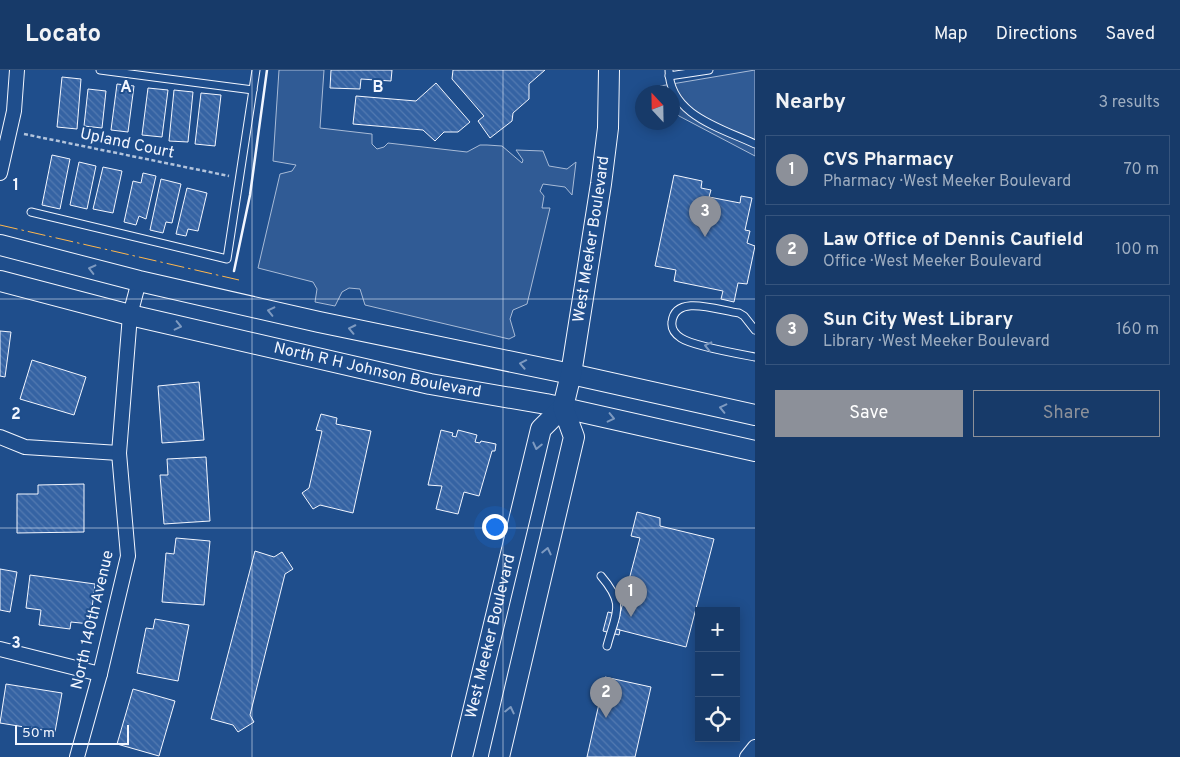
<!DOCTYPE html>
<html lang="en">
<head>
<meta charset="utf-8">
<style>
  body { margin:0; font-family:Overpass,sans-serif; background:#244571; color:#f1f3f6 }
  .controls { position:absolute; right:15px; bottom:15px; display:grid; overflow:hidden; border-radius:0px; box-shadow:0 2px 12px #0003 }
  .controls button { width:45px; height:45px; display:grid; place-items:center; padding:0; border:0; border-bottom:1px solid #36547d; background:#173a69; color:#f1f3f6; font:25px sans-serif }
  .compass { position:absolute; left:635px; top:15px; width:45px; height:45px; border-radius:50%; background:#173a69; box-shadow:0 2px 12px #0003; rotate:338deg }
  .scale { position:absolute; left:15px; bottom:12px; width:114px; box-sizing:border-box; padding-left:5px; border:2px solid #f2f6ff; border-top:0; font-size:14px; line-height:18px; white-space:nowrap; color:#f2f6ff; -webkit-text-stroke:4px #1f4e8c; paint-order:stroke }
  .you { position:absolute; left:494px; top:456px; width:18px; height:18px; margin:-12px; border:4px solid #fff; border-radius:50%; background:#1a73e8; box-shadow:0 0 0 8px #1a73e833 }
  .badge { display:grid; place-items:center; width:32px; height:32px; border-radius:50%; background:#8c9099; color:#fff; font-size:16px; font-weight:700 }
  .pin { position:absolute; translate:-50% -41px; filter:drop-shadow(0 1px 2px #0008) }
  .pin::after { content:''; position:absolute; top:26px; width:18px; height:15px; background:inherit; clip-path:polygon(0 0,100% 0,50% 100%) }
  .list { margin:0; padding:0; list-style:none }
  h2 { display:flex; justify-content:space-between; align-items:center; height:65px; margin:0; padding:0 20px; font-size:21px }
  h2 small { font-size:16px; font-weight:400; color:#9eadc0 }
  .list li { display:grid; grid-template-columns:32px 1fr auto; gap:15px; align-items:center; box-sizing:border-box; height:70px; margin:0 10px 10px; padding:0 10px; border:1px solid #36547d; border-radius:0px }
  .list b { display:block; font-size:19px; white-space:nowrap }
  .list p { margin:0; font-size:16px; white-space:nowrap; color:#9eadc0 }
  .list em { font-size:16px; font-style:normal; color:#9eadc0 }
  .actions { display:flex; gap:10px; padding:15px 20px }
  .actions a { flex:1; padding:11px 0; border:1px solid #8c9099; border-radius:0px; text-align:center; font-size:18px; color:#8c9099 }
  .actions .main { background:#8c9099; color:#fff }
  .icon { flex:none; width:28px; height:28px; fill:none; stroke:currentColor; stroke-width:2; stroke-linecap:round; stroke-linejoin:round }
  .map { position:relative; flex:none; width:755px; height:687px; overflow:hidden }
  header { display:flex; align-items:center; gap:30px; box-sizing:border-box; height:70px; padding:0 25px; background:#173a69; border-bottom:1px solid #36547d }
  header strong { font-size:24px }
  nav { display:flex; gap:28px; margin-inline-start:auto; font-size:18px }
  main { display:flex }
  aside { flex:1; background:#173a69 }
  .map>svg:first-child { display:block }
  .built { fill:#305b95; stroke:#a8bbd7 }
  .building { fill:url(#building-back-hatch); stroke:#f2f6ff }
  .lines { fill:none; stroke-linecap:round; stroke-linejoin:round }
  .lane-casing { stroke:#f2f6ff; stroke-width:9 }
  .street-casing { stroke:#f2f6ff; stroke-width:16 }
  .secondary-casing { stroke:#f2f6ff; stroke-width:22 }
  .path { stroke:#b3c4dc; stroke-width:2.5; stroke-dasharray:4 2.5; stroke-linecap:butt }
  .lane { stroke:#1f4e8c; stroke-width:7 }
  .street { stroke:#1f4e8c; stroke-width:14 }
  .secondary { stroke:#1f4e8c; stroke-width:20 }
  .wall { stroke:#f2f6ff; stroke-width:2.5 }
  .power { stroke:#ffb74d; stroke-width:1; stroke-dasharray:18 4 2.5 4; stroke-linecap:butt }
  .oneway { stroke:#7e9ac0 }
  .grid { fill:none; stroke:#f2f6ff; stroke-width:1; stroke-opacity:0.55 }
  .labels { text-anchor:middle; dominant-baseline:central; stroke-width:4; stroke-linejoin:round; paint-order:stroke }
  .street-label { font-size:16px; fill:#f2f6ff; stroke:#1f4e8c }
  .grid-label { font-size:16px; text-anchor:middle; font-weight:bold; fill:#f2f6ff; stroke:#1f4e8c; stroke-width:4; stroke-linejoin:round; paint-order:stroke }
</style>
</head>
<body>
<header>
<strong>Locato</strong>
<nav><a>Map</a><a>Directions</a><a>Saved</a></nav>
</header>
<main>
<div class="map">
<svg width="755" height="687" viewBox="0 0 755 687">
  <defs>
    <pattern id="building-back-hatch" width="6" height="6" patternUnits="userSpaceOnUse" patternTransform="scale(1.25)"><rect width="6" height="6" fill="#3563a3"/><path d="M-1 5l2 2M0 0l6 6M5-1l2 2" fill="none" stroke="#537ab1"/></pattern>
  </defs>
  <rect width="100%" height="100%" fill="#1f4e8c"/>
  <g class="built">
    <path d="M279,0H324L320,58L372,64V74L377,79L384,77L388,73L467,82L480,75H487L502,76L522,93L523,90L516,80L543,81L549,96L567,99L576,92L572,125L565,117L543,114L540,121L544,126L542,138H550L527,234L513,240L510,249L515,266L509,269L365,235L360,219L349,218L342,222L335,236L315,232L317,219L313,212L258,198L280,104L292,101L296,95L273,91Z"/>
    <path d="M755,0V86L679,46L673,40L672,22H661L660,16Z"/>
  </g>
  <g class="building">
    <path d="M331,0H392L391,11L361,9L360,19L330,18Z"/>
    <path d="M453,0H545L529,14V29L513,43L512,51L490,68L478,51L484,46L452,9Z"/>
    <path d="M62,7L81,9L77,59L57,57Z"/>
    <path d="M436,13L470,52L458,62H444L435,71L423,60L353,54L356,26L416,31Z"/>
    <path d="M117,14L134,16L128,62L111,60Z"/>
    <path d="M148,18L168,20L162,67L142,65Z"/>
    <path d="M88,19L106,21L102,58L84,56Z"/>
    <path d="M174,20L193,22L188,72L169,71Z"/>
    <path d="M201,23L221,25L215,76L195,74Z"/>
    <path d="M52,85L70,89L60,139L42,135Z"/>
    <path d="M79,92L96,96L87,139L70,135Z"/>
    <path d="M103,97L122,101L113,143L93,139Z"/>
    <path d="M143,103L156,106L146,149L139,146L136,155L124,152L133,111L141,113Z"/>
    <path d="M674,105L702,111L701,118L711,120L709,127L740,133L741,126L752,128L745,160L750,161L747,173L755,176L747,214L738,213L734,232L721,229L723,221L674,211L676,200L655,196Z"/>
    <path d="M161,109L181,114L172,153L166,152L163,163L150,160Z"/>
    <path d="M187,118L207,123L198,161L188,159L186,166L176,164Z"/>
    <path d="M0,261L11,262L5,307L0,306Z"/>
    <path d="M32,290L86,307L74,345L20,329Z"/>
    <path d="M199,312L204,370L162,373L158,316Z"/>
    <path d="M321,344L337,348L336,354L371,361L353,443L320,435L313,439L302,423L309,418L322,361L316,360Z"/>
    <path d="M441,360L453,363L452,366L456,367L458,360L477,365L475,372L480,373L481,371L496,374L495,381H492L479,426L464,422L458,444L436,439L442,416L428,415Z"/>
    <path d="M206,387L210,451L164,454L160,405H168L167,389Z"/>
    <path d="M84,414V462L17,463V424H38V415Z"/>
    <path d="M637,442L660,448V456L714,469L686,577L616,559L640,468L631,466Z"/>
    <path d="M176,468L210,471L204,535L162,532L166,483L174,484Z"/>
    <path d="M255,481L274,487L282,482L293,499L285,504L250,645L254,652L238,662L233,655L211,649Z"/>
    <path d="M0,499L17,502L10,542L0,540Z"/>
    <path d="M30,505L95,514L90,554L71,552L70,559L39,555L41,540L26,538Z"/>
    <path d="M608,542L620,545L616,559L620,560L619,565L603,561Z"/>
    <path d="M155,549L189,555L178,611L137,603L146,558L153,559Z"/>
    <path d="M605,607L651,617L635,687H587Z"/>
    <path d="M6,614L62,623L55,662L0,653Z"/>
    <path d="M133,619L175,631L159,686L117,674Z"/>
  </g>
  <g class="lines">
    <g class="lane-casing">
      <g id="lane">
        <path d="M100,0L253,20"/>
        <path d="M669,0C669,45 721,58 755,74"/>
        <path d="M669,6L709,0"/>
        <path d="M31,142L227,189L256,0"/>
        <path d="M755,260L744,246L739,243C720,241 675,223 672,252C671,259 675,264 681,268C693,276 739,284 755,287"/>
        <path d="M601,506C626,535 616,542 607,576"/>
      </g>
    </g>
    <g class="street-casing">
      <g id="street">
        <path d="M0,103L14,41L17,0"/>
        <path d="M0,367L25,377L119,383"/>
        <path d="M0,579L100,604"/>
        <path d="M77,687L100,604L128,486L119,383L130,245L139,211"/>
        <path d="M747,687L755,677"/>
      </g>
    </g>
    <g class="secondary-casing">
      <g id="secondary">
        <path d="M0,175L139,211L319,252L571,304L755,345"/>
        <path id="s1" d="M0,211L130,245L430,314L546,334L755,381"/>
        <path id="s2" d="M462,687L541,359L563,337"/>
        <path id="s3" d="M499,687L574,367L563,337L571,304L601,114L608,58L609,0"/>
      </g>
    </g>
    <path class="path" d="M24,64L229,106"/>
    <use href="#lane" class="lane"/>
    <use href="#street" class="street"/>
    <use href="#secondary" class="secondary"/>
    <path class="wall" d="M234,201L250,125L267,0"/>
    <path class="power" d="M0,155L239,210"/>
  </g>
  <defs><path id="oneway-chevron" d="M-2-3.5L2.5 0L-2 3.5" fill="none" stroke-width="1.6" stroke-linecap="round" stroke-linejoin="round" transform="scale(1.25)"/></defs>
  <g class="oneway">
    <use href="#oneway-chevron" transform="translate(92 199) rotate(-166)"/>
    <use href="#oneway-chevron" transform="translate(271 241) rotate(-167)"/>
    <use href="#oneway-chevron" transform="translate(178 256) rotate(13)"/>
    <use href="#oneway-chevron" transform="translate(352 259) rotate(-168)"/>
    <use href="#oneway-chevron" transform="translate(708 276) rotate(-167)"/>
    <use href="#oneway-chevron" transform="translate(523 294) rotate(-169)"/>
    <use href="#oneway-chevron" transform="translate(723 338) rotate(-167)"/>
    <use href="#oneway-chevron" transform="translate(611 348) rotate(13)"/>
    <use href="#oneway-chevron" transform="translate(537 376) rotate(103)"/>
    <use href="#oneway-chevron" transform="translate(547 481) rotate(-77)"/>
    <use href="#oneway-chevron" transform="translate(510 640) rotate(-77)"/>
  </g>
  <path class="grid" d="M252,0V687M503,0V687M0,229H755M0,458H755"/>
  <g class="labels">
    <g class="street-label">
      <text transform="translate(127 74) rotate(12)">Upland Court</text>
      <text stroke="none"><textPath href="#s3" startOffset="531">West Meeker Boulevard</textPath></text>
      <text stroke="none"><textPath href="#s1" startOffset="388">North R H Johnson Boulevard</textPath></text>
      <text transform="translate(93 550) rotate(-77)">North 140th Avenue</text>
      <text stroke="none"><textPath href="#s2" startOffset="124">West Meeker Boulevard</textPath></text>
    </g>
  </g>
  <g class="grid-label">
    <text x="126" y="22">A</text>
    <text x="378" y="22">B</text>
    <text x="16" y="120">1</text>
    <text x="16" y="349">2</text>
    <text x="16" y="578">3</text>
  </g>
</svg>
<div class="controls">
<button>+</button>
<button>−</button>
<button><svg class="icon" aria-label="locate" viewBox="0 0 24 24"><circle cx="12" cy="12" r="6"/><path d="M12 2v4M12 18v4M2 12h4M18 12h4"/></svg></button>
</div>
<svg class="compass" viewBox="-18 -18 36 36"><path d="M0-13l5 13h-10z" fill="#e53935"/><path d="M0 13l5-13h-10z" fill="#9eadc0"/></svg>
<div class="scale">50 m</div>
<div class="you"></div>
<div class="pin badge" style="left:631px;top:547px">1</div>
<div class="pin badge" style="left:606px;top:648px">2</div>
<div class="pin badge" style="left:705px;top:167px">3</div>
</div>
<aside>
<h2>Nearby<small>3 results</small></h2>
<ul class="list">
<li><span class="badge">1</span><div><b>CVS Pharmacy</b><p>Pharmacy · West Meeker Boulevard</p></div><em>70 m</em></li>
<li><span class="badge">2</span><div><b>Law Office of Dennis Caufield</b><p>Office · West Meeker Boulevard</p></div><em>100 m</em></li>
<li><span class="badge">3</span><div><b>Sun City West Library</b><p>Library · West Meeker Boulevard</p></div><em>160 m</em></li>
</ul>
<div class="actions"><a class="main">Save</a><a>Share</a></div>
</aside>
</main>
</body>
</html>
